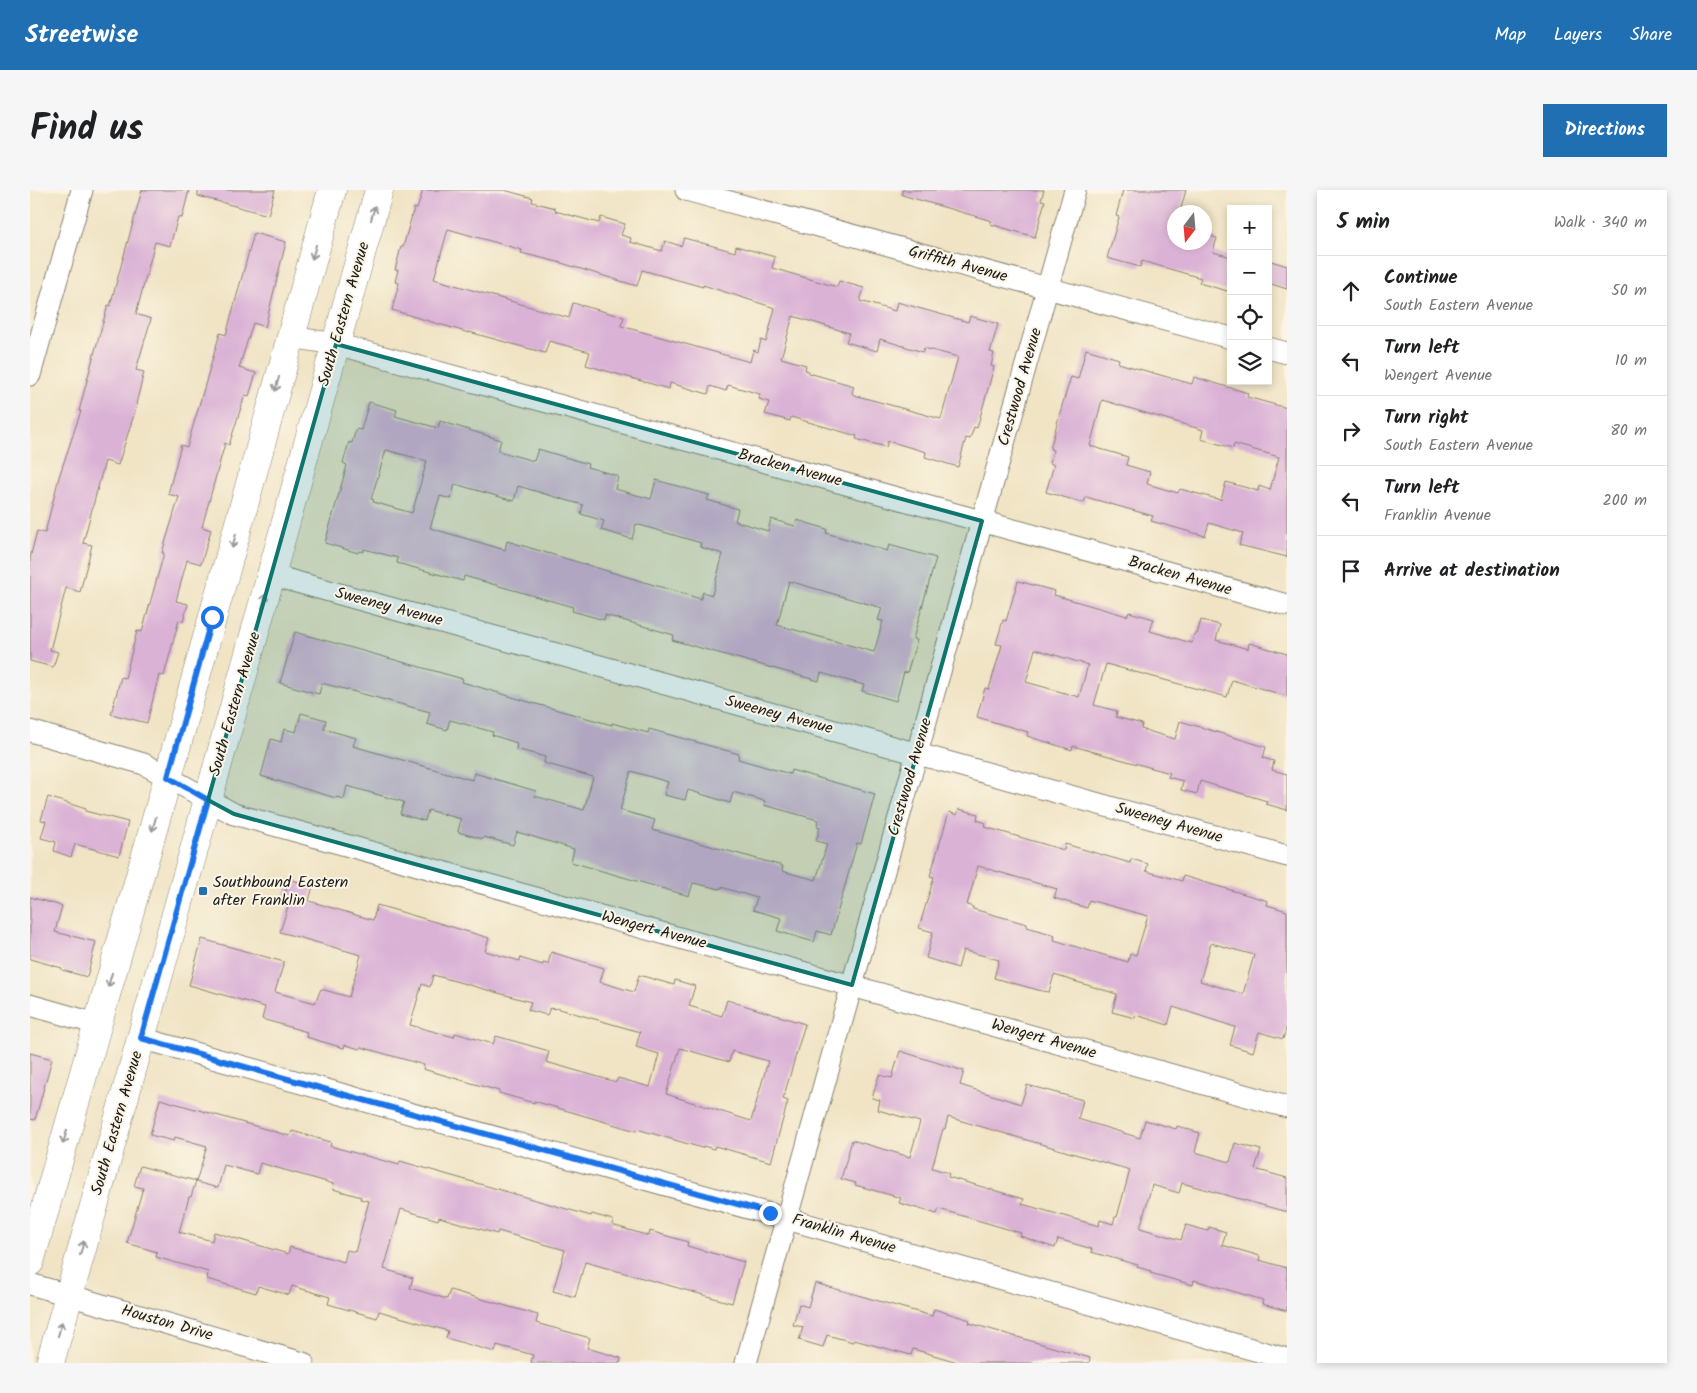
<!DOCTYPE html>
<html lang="en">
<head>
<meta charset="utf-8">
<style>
  body { margin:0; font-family:Kalam,sans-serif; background:#f6f6f6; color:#202124 }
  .controls { position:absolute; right:15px; top:15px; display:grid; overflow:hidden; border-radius:0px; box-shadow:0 2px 8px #0003 }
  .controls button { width:45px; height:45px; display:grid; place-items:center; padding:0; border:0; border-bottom:1px solid #e0e0e0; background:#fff; color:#202124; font:25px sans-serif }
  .compass { position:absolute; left:1137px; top:15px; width:45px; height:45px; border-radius:50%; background:#fff; box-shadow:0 2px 8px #0003; rotate:196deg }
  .stop { position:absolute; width:15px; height:15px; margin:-11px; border:4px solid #1a73e8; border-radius:50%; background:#fff }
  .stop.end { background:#1a73e8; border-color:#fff; box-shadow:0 1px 5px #0008 }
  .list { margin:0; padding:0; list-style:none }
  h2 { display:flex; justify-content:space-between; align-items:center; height:65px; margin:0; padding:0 20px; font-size:21px }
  h2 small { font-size:16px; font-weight:400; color:#757577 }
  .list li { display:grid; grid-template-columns:32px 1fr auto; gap:15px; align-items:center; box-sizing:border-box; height:70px; padding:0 20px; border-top:1px solid #e0e0e0 }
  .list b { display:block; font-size:19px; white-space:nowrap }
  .list p { margin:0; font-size:16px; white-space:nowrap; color:#757577 }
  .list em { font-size:16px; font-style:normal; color:#757577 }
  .icon { flex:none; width:28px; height:28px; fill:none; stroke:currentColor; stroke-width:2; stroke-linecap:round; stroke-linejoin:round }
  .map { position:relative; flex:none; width:1257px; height:1173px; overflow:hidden; border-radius:0px }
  header { display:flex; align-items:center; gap:30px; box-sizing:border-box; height:70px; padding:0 25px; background:#1f6fb2; color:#fff }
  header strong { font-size:24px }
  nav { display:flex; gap:28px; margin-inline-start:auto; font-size:18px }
  .intro { display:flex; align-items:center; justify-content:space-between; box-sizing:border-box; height:120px; padding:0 30px }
  h1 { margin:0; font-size:35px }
  .button { padding:12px 22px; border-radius:0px; background:#1f6fb2; color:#fff; font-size:18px; font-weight:700 }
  main { display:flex; gap:30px; padding:0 30px }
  aside { flex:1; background:#fff; border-radius:0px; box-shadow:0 2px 8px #0003 }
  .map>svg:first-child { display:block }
  .building { fill:#dab2d6; fill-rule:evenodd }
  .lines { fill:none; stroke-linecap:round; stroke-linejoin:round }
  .minor-casing { stroke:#868070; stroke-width:23 }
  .major-casing { stroke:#868070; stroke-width:29 }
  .minor { stroke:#fff; stroke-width:21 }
  .major { stroke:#fff; stroke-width:28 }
  .oneway { stroke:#999 }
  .route { stroke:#1a73e8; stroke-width:6 }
  .marked { fill:#0f766e; fill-opacity:0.2; stroke:#0f766e; stroke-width:4; stroke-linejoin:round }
  .poi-dot { fill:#1f6fb2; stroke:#fcf5e5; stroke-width:2 }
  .labels { text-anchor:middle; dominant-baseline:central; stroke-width:4; stroke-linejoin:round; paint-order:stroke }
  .street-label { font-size:16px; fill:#1c1c1c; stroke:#fcf5e5 }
  .poi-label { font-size:16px; fill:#1c1c1c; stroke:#fcf5e5; text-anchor:start }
</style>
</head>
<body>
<header>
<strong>Streetwise</strong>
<nav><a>Map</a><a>Layers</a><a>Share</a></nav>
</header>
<div class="intro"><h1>Find us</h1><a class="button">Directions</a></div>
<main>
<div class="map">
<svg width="1257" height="1173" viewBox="0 0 1257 1173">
  <rect width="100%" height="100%" fill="#fcf5e5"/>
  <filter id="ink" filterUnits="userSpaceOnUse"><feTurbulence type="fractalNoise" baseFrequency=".02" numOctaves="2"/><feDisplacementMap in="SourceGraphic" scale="10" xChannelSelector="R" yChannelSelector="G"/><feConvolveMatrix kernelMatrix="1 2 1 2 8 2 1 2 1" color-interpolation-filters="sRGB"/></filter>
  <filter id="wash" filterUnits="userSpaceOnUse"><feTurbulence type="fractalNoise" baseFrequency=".0096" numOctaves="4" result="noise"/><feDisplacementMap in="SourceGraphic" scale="20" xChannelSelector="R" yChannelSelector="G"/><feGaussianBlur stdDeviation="1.12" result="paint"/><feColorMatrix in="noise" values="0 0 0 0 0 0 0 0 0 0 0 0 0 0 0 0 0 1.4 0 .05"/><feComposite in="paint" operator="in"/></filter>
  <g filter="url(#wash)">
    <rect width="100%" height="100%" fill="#f0e4c5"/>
    <g id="blocks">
      <g class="building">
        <path d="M112,0H159L152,28L148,27L140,56L125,52L106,124L121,129L106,180L114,182L106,214L107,215L88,275L75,271L53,353L62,355L50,402L36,398L20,460L28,462L23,477L0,471V368L7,341L15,343L29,287L51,221H49L64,164L78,115L80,116Z"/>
        <path d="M168,0H245L238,25L168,6Z"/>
        <path d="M393,0H474L503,8L502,12L525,18V21L569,33L571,27L595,34L591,45L601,48L600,52L632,61L635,51L651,56L654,48L705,62L706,56L745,67L742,78L807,97L809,91L834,98L830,111L865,121L867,112L938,132L940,126L968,134L960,162L964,163L961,176L964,177L947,238L944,237L940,249L936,248L928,277L895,267L896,262L858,251L856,257L826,249L827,246L761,227L760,231L735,224L739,212L729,209L730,204L698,195L696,201L680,196L678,204L640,193L639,199L556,175L560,162L519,151L515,163L439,142V143L362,120L369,93L365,92L368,80H365L371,57H373L384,18L387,19ZM418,39L492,60L491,63L528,72L607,96L612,80L673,97V95L745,118L736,152L731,150L728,162L723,160L720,172L591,136L594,127L543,113L539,128L404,89ZM763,126L819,143L816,152L847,161L850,149L893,162L894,158L928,167L911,229L824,205L822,203L824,196L779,183V181L775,180L776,175L751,168Z"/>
        <path d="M872,0H1014L1011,10L1015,11L1005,47L960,34L962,31L872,5Z"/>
        <path d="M1093,0H1156L1150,22H1144V52H1174V44L1187,48L1183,62L1201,67V102L1169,93L1171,88L1112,71L1110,77L1077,68L1089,27L1086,26Z"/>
        <path d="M224,43L256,52L235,137L223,133L209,178L226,183L219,206L215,205L199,255L195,253L172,337L181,340L171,374L157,370L146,411L158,414L153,432L149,430L134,486L129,485L117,533L81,524L91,487L95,488L107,441L112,442L134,363H132L149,307L138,304L151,255L157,257L190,143L196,145Z"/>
        <path d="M1238,70L1257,76V99L1238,93Z"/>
        <path d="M1056,159L1089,169L1088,173L1162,194L1164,187L1218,203L1217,207L1257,218V367L1209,355L1213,343L1179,333L1175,346L1121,331L1123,326L1056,307L1054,313L1016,302L1024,275L1020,273L1023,260L1020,259L1031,219L1041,187L1048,189ZM1072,210L1173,240L1171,249L1203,258L1204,254L1249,267L1240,300L1229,296L1228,301L1196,292L1191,310L1150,299L1148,303L1117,294L1120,282L1096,275L1098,267L1060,256Z"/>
        <path d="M339,212L367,220L365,226L408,238L410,231L471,250L468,261L504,271L508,259L558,274L557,277L588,286L585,299L621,309L626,290L679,305L677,310L708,319L705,331L738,341L741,329L765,336L767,330L797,339L796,343L857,361L859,355L906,368L883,449L887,450L877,483L874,482L866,511L832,501L834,495L791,483L789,491L642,450L644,445L575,425L574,430L542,421L543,417L434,386L433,391L367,373L368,368L334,359L333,362L329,361L328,363L295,353L317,275L313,273L319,252L322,253L326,239L331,240ZM356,260L397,271L382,323L343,312L344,310L341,309ZM425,294L484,311L488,296L553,315L551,324L574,331L571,340L602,349L606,334L671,353L670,357L693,364L682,405L673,402L671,409L477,351L475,360L400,338L410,306L421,309ZM759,391L852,418L848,430L853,431L844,462L747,435Z"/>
        <path d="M988,391L1025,401L1024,405L1097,426L1099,422L1124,429L1120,441L1162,453L1164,444H1167L1171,430L1190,435L1186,450L1218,459L1219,453L1257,464V506L1202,490L1197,507L1076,474L1064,515L1087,521L1086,527L1112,534L1111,539L1145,549L1150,531L1236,557L1233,568L1244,571L1242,580L1257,584V620L1236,614L1237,611L1170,591L1167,604L1151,600L1153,591L1138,587L1140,583L1043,556L1042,560L997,546L998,542L947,527L955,498L959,499L972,455L966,454L973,430L976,431ZM1005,459L1058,475L1049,507L996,492Z"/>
        <path d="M265,442L433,489L432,492L499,512L582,535V533L618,543L619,539L709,564L708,569L760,584L761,580L845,604L831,654L827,653L801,745L787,741L784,752L747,741L751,728L723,720L727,708L691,697L690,699L663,693L659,706L541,672L544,659L487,642L483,655L454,647L453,649L428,642L431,629L398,620L395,631L370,624L374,612L317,596L314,609L307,607L306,608L231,586L241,549L251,552L254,539L266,542L271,523L296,530L294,539L326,548L323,556L442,590L444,583L506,601L505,606L554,620L563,587L514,573L515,567L486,559L487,553L462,545L463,542L420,530L417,540L397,534L400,522L292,493L289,504L250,493ZM601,581L638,592L634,605L655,610L658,600L700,613L703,602L735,611L734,615L788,630L787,636L790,637L786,651L797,654L786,690L752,681L753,676L622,640L625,630L590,620Z"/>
        <path d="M18,607L56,619L55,621L98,632L89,666L45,654L41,667L24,661L26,652L11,648L16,631L11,630Z"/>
        <path d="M929,619L948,624L947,630L956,633L955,637L1034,660L1035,654L1100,673L1101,669L1118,674L1116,681L1152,691L1153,686L1238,711L1237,715L1257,721V836L1253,849L1229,842L1223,862L1200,855L1205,837L1143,817L1138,835L1106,825L1105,828L1082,822L1087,804L1024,785L1019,802L1012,801L964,788L969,770L933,760L928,778L896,768L903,742L889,738L904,687L900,686L919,622L927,625ZM948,676L1027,699L1024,708L1057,718L1059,710L1118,726L1106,765L1100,764L1098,772L1060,761L1024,750L1025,745L997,737V734L943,719V717L937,715ZM1181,753L1224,765L1213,804L1170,791Z"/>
        <path d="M259,689L283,696L279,711L343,730L347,715L368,721L459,748L455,761L490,771V768L513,775V773L518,774L521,762L574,778L570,792L604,802L609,785L644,795L645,790L665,796L659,816L692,826L697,810L775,834L753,909L758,911L741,972L685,956L684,959L673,956L672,958L607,939L606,941L504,911V913L469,903V901L393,879L394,875L331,857L330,859L315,855L314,858L276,847L277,842L232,829L235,817L159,795L172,749L254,772L245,802L285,813L291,799L319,807L331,765L250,742L260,710L254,708ZM403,785L501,812L498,820L517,825L520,818L525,819L526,818L610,842L606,857L629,864L620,897L588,888L586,892L516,872L519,861L466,846L463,854L425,843L424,847L380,835L392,794L400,797ZM650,858L699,872L702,861L738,871L721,931L636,904Z"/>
        <path d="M0,707L32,716L25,742L66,752L57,787L32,780V778L0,769Z"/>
        <path d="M870,861L934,881L930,895L991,914L997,895L1053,910L1048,929L1110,948L1115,930L1146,939L1147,936L1170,943L1165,962L1200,972L1205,953L1231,960L1225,979L1257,988V1022L1152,993L1149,1003L1122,995L1110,1038L1151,1050L1156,1035L1178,1041L1179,1037L1196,1042L1192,1055L1230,1066L1229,1070L1257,1078V1121L1232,1114L1233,1110L1164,1090L1163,1095L1120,1083L1121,1081L1107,1077L1108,1075L1061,1062L1062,1059L1028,1049L1025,1058L990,1046L991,1043L909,1019L907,1024L869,1013L871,1008L825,995L826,993L811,989L822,950L880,967L890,932L848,920L850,910L842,908L849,885L862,888ZM918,927L1100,980L1087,1027H1085L1083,1034L1070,1030L1069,1036L992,1014L994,1009L918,987L919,983L902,978L913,939H915Z"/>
        <path d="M0,863L22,869L5,930L0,929Z"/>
        <path d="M130,909L260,946L262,941L301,952L300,956L369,975L370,971L561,1026L562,1024L583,1030L582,1035L619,1046L620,1041L658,1052L657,1056L714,1072L702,1113L555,1072L545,1107L523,1101L535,1060L468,1041L467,1044L409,1027L408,1030L371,1019L354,1079L383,1088L380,1098L417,1109L420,1100L508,1125L506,1133L560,1148L557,1158L591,1168L590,1173H501L503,1165L467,1155L465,1162L416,1148L418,1141L349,1121L347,1128L298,1114L300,1107L262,1096L259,1105L228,1096L226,1103L177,1089L178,1082L126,1067L127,1062L97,1053L113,998L104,996L110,976L166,991L161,1007H159L149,1042L182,1051L184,1042L258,1064L260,1057L314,1072L317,1060L325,1062L339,1011L330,1009L331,1007L303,999L304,994L230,973L227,984L194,975L188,998L166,992L177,956L145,947L144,951L120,945Z"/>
        <path d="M785,1093L902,1126L904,1119L940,1130L939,1133L1060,1168L1059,1173H931L883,1159L881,1165L824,1150L823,1152L797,1145L793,1157L769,1150L773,1137L763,1135L769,1114L778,1117Z"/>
      </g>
    </g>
  </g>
  <g filter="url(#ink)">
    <use href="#blocks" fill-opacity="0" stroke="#868070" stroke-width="1"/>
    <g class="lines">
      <g class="minor-casing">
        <g id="minor">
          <path d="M656,0L1201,148"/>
          <path d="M260,147L306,154L1257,415"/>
          <path d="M1238,158L1257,163"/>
          <path d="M0,185L52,0"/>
          <path d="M241,385L1257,666"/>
          <path d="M0,541L114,574L204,624L1257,917"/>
          <path d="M0,815L67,834"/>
          <path d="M111,848L1257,1169"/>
          <path d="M0,1094L273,1173"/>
          <path d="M716,1173L1045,0"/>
        </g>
      </g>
      <g class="major-casing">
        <g id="major">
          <path d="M0,1072L138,587L302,0"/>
          <path d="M20,1173L349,0"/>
        </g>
      </g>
      <use href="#minor" class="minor"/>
      <use href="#major" class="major"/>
    </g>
    <defs><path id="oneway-shaft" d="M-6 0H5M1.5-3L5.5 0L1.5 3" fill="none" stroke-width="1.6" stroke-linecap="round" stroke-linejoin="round" transform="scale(1.25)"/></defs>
    <g class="oneway">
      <use href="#oneway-shaft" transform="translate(343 23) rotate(-74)"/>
      <use href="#oneway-shaft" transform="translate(284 62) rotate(106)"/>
      <use href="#oneway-shaft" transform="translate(247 194) rotate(106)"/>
      <use href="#oneway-shaft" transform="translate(204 351) rotate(105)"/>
      <use href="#oneway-shaft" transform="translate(234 411) rotate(-74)"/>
      <use href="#oneway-shaft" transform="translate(124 634) rotate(106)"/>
      <use href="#oneway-shaft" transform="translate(80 790) rotate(106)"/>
      <use href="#oneway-shaft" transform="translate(35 947) rotate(106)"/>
      <use href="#oneway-shaft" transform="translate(52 1058) rotate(-74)"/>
      <use href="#oneway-shaft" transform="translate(30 1139) rotate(-74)"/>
    </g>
  </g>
  <g class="lines" filter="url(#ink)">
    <path class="route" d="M182,427L138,587L178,610L111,848L740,1023"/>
  </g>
  <path class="marked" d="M306,154L952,331L822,795L204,624L178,610Z"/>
  <rect class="poi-dot" x="168" y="696" width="10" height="10" rx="2.5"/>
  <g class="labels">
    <g class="street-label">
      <text transform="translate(928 74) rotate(15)">Griffith Avenue</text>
      <text transform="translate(314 124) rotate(-74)">South Eastern Avenue</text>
      <text transform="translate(990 197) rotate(-74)">Crestwood Avenue</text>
      <text transform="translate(760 278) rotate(15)">Bracken Avenue</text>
      <text transform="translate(1150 386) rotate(16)">Bracken Avenue</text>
      <text transform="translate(359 417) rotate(15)">Sweeney Avenue</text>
      <text transform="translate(205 514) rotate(-74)">South Eastern Avenue</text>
      <text transform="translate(749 525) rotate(15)">Sweeney Avenue</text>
      <text transform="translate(880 587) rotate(-74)">Crestwood Avenue</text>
      <text transform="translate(1139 633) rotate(16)">Sweeney Avenue</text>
      <text transform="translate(624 740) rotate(15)">Wengert Avenue</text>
      <text transform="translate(1014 849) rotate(16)">Wengert Avenue</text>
      <text transform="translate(87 933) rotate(-74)">South Eastern Avenue</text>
      <text transform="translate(814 1044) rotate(16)">Franklin Avenue</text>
      <text transform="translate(137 1133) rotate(16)">Houston Drive</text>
    </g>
    <g class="poi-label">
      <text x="183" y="692">Southbound Eastern<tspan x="183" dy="18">after Franklin</tspan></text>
    </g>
  </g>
</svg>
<div class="controls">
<button>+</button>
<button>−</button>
<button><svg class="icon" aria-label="locate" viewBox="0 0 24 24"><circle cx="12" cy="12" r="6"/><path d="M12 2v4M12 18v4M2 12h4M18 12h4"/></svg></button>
<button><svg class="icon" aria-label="layers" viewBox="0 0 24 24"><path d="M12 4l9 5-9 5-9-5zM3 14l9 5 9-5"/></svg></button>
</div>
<svg class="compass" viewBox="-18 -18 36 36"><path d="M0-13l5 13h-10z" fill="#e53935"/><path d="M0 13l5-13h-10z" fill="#757577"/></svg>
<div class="stop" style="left:182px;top:427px"></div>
<div class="stop end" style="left:740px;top:1023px"></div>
</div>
<aside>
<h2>5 min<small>Walk · 340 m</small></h2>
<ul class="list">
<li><svg class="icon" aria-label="ahead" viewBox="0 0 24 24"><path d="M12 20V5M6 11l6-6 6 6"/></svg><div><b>Continue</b><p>South Eastern Avenue</p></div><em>50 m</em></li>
<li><svg class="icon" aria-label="left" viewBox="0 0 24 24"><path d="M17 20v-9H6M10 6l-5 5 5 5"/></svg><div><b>Turn left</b><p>Wengert Avenue</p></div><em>10 m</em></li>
<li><svg class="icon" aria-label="right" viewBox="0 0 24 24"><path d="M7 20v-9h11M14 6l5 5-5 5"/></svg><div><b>Turn right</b><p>South Eastern Avenue</p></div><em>80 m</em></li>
<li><svg class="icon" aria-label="left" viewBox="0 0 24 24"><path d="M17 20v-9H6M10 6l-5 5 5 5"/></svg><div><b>Turn left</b><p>Franklin Avenue</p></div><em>200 m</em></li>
<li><svg class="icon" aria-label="arrive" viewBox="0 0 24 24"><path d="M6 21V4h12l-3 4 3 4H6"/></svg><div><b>Arrive at destination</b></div></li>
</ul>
</aside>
</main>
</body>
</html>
